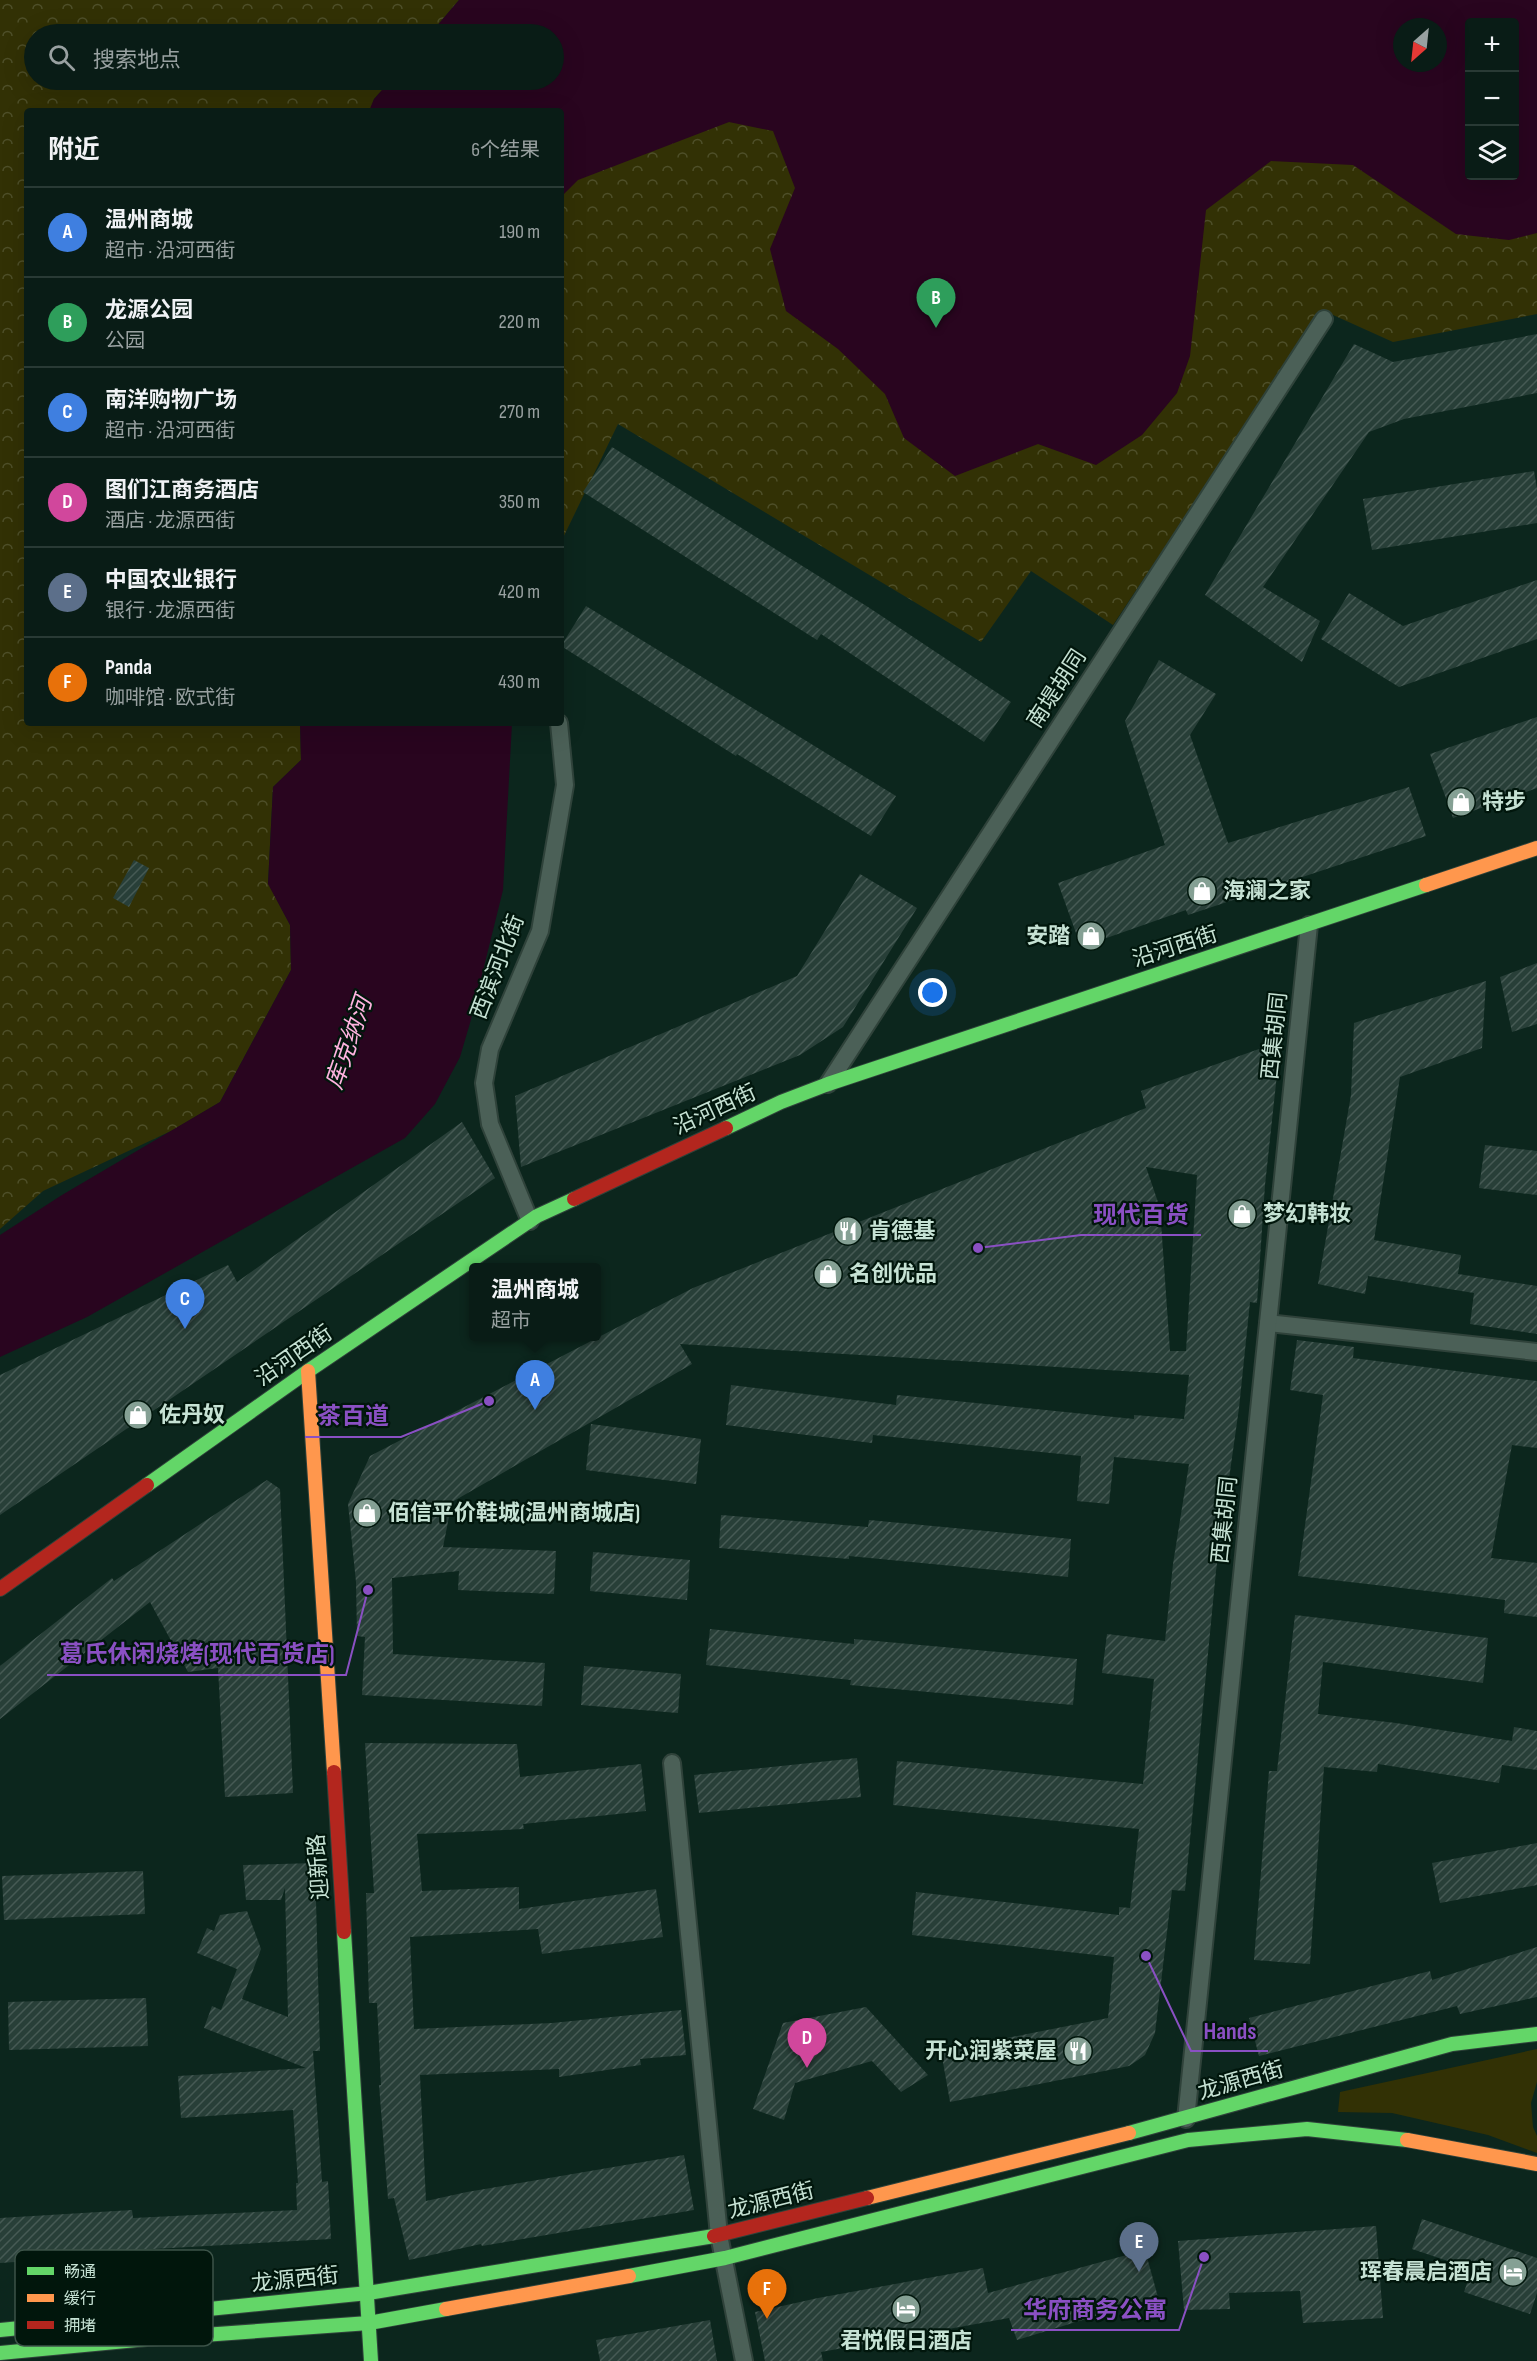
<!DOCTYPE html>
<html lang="zh">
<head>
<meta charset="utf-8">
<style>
  body { margin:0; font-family:"Sofia Sans Condensed","Noto Sans SC",sans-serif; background:#12251f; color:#f1f3f6 }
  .controls { position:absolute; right:18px; top:18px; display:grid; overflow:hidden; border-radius:6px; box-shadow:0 6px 24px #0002 }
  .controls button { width:54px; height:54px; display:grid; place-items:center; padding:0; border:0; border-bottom:2px solid #293a35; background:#091c16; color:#f1f3f6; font:30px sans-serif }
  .compass { position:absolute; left:1393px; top:18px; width:54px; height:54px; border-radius:50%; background:#091c16; box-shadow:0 6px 24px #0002; rotate:207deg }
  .you { position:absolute; left:933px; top:993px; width:21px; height:21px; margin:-15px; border:4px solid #fff; border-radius:50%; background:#1a73e8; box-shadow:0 0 0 9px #1a73e833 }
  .badge { display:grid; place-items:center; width:39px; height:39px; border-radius:50%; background:#85a094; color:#fff; font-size:20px; font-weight:700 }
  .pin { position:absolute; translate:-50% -50px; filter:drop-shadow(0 2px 3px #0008) }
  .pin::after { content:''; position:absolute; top:32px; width:21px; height:18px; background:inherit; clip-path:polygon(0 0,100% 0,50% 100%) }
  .popup { position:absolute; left:469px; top:1263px; width:132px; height:78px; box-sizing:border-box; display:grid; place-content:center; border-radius:6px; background:#091c16; filter:drop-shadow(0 2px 4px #0005); font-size:20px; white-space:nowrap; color:#99a1a1 }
  .popup b { font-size:22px; color:#f1f3f6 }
  .popup::after { content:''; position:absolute; left:50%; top:100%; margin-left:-12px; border:12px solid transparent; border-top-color:#091c16 }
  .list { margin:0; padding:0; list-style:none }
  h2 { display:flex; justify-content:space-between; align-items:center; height:78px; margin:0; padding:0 24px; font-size:26px }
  h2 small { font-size:20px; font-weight:400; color:#99a1a1 }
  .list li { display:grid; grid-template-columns:39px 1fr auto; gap:18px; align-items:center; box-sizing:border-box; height:90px; padding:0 24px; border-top:2px solid #293a35 }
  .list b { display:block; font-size:22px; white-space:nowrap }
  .list p { margin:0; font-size:20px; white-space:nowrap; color:#99a1a1 }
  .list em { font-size:20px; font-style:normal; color:#99a1a1 }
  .icon { flex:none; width:33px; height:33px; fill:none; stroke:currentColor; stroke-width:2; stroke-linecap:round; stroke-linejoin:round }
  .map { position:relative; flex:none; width:1537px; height:2361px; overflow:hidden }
  .search { position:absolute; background:#091c16; box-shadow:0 6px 24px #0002; left:24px; top:24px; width:540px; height:66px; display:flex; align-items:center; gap:15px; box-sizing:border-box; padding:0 21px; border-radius:33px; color:#99a1a1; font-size:22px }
  .panel { position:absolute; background:#091c16; box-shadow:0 6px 24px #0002; left:24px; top:108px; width:540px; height:618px; border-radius:6px }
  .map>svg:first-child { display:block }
  .grass { fill:#323105 }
  .park { fill:url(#park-crowns); fill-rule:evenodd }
  .water { fill:#29051f; fill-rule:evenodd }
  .building { fill:url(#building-hatch); fill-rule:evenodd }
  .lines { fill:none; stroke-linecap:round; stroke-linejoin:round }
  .street-casing { stroke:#2f423a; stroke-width:20 }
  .fast-casing { stroke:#2f423a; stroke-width:16 }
  .slow-casing { stroke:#2f423a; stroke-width:16 }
  .jam-casing { stroke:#2f423a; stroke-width:16 }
  .street { stroke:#4b6057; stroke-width:16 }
  .fast { stroke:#63d668; stroke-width:14 }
  .slow { stroke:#ff974d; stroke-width:14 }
  .jam { stroke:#b3261e; stroke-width:14 }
  .labels { text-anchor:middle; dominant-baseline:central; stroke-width:4.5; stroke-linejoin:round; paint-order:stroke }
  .street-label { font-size:22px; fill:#c6e2d4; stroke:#01160c }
  .poi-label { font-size:22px; font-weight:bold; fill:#c6e2d4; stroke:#01160c; text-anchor:start }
  .water-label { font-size:24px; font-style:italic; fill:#feb2df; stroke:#01160c }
  .key { fill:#01160c; stroke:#3c5348; stroke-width:1.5 }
  .key-label { font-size:16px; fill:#c6e2d4 }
  .leader { fill:none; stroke:#8a50c3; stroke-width:2 }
  .callout-dot { fill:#8a50c3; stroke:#01160c; stroke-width:2 }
  .callout-label { font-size:24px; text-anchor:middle; font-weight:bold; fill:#8a50c3; stroke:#01160c; stroke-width:4.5; stroke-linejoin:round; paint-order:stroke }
</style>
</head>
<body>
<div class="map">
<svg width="1537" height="2361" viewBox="0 0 1537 2361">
  <defs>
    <pattern id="park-crowns" width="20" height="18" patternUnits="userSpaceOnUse" patternTransform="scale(1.5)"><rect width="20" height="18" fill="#323105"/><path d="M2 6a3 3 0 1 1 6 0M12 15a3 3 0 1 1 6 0" fill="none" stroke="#4e4f29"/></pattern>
    <pattern id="building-hatch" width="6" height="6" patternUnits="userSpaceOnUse" patternTransform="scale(1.5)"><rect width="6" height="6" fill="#283f38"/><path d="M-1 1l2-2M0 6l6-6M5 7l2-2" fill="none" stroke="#465a54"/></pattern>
  </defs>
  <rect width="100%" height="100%" fill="#0c261d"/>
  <path class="grass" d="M1537,2049V2082L1531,2103L1533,2127L1537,2136V2153L1488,2135L1392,2113L1338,2112L1340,2092Z"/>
  <g class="park">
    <path d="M0,0H459L430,34H34V80H391L374,99L370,111H27V723H300L301,760L273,787L268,883L290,925L291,970L220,1102L173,1130L43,1191L0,1229Z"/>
    <path d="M1537,0V314L1393,342L1322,310L1113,625L1031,571L981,642L618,424L561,542V111L554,80V34ZM1470,22H1514V176H1470ZM1402,27H1438V63H1402Z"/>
  </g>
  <g class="water">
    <path d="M459,0H1537V233L1509,240L1456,234L1353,165L1271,161L1206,210L1190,356L1177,393L1142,435L1096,465L1038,444L955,476L904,438L885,394L838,349L786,311L770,249L795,188L773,131L729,122L578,180L561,197V111H369L374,99L391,80H554V34H430ZM1514,22V176H1470V22ZM1402,27H1438V63H1402Z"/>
    <path d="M300,723H512L503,890L470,1023L460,1057L435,1104L405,1138L87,1317L0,1357V1235L62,1195L220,1102L291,970L290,925L268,884L273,787L301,760Z"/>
  </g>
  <g class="building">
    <path d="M1537,334V393L1404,419L1369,432L1263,587L1320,621L1302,662L1205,595L1354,344L1393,362Z"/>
    <path d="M612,447L868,607L1011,702L984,742L821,634L817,640L583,492Z"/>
    <path d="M1534,471L1537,489V523L1372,550L1363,499Z"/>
    <path d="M1537,580V639L1399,687L1321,639L1349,593L1403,626Z"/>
    <path d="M586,606L896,796L871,836L737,754L736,756L561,646Z"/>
    <path d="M1159,660L1216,694L1190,735L1228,843L1409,787L1426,836L1188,915L1186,910L1081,947L1058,883L1165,845L1125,721Z"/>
    <path d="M1537,717V788L1453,818L1430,754Z"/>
    <path d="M134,860L149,868L129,907L113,898Z"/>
    <path d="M860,874L917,908L843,1027L800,1055L521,1167L515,1096L797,976Z"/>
    <path d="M1537,963V1024L1512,1032L1500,977Z"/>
    <path d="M1486,981L1482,1048L1400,1077L1374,1240L1461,1255L1458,1274L1537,1286V1334L1470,1324L1474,1293L1368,1276L1365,1294L1318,1284L1351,1095L1354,1023Z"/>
    <path d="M1259,1049L1278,1065L1265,1185L1257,1303L1250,1302L1239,1408L1216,1571L1185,1891L1172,1890L1155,2033L1145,2055L1138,2060L1129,2066L950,2102L941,2051L1108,2018L1114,1957L912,1935L916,1892L1119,1915V1907L1130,1908L1139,1829L893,1805L897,1761L1143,1784L1154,1679L1102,1673L1107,1634L1165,1641L1173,1564L1189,1464L1114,1457L1109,1504L1077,1501L1081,1456L873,1435L872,1443L726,1425L731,1385L896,1405L897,1395L1134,1419V1415L1184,1419L1189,1375L680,1344L692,1364L452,1502L443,1547L556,1551L554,1594L458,1590L459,1571L392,1578L393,1654L545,1663L542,1706L362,1695L365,1637L357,1636L356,1582L348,1504L370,1456L693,1288L1146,1108L1141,1091ZM1146,1167L1197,1175L1186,1351H1170L1160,1208Z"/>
    <path d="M462,1122L495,1178L0,1515V1375L228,1265L237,1282Z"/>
    <path d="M1485,1145L1537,1151V1195L1479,1188Z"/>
    <path d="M1297,1340L1354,1347L1353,1358L1537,1381V1448L1512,1445L1491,1558L1537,1563V1617L1504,1613L1505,1600L1298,1576L1323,1395L1290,1390Z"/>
    <path d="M591,1424L701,1439L696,1484L586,1470Z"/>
    <path d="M267,1480L280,1489L293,1793L225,1797L218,1668L188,1672L150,1602L0,1719V1666L112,1578L114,1581Z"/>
    <path d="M721,1515L868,1527L869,1520L1071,1539L1068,1577L849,1556V1559L719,1548Z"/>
    <path d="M593,1552L690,1560L687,1600L590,1591Z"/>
    <path d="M1295,1615L1488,1638L1483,1683L1323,1662L1318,1714L1396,1723L1512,1741L1514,1727L1537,1731V1770L1502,1765L1499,1783L1378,1764L1377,1772L1324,1767L1310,1964L1254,1960L1269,1771H1277Z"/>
    <path d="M710,1629L854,1644V1639L1077,1659L1073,1705L850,1685L851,1680L706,1665Z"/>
    <path d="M584,1666L681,1674L678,1713L581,1705Z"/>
    <path d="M365,1743L517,1744L520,1777L641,1764L646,1811L523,1824L524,1829L417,1834L422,1891L519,1887V1909L656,1889L663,1937L542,1954L538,1929L410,1937L414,2029L552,2023L681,2010L686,2055L640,2059L641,2065L559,2077V2069L420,2075L426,2201L467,2192L684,2155L694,2210L482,2246L481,2244L409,2260L394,2198L388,2199L379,2085H381L377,2003H369L366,1893H374Z"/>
    <path d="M857,1758L861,1797L699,1813L694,1775Z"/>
    <path d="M1537,1843V1885L1440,1903L1432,1863Z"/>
    <path d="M315,1863L320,2051H313L322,2182L328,2181L331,2239L135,2250V2254L0,2263V2218L132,2210L133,2218L297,2210L296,2183H298L293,2110L181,2118L178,2076L306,2068L204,2028L212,2006L221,2010L237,1969L197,1953L207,1928L214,1931L220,1915L247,1911L261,1949L242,1999L288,2017L285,1888L281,1900H246L243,1865Z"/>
    <path d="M143,1871L145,1914L4,1920L2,1876Z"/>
    <path d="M1537,1947V1997L1460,2014L1457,2006L1259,2056L1249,2018L1430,1971L1432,1980Z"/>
    <path d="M146,1998L148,2046L9,2050L8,2002Z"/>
    <path d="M866,2007L928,2075L901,2092L872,2061L795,2083L784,2120L753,2109L783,2023Z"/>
    <path d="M1422,2219L1537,2258V2293L1530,2314L1464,2292L1472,2269L1412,2249Z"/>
    <path d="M1376,2226L1383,2318L1303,2323L1300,2291L1229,2293L1230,2309L1184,2310L1178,2241Z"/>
    <path d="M1145,2250L1158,2297L1017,2340L1009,2318L821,2352L823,2361H765L755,2312L818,2298L983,2268L988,2293Z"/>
    <path d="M710,2320L717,2361H600L596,2340Z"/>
  </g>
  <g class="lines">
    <g class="street-casing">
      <g id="street">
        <path d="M828,1084L1324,319"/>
        <path d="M530,1221L490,1124L484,1083L490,1049L540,931L565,785L559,723"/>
        <path d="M1268,1323L1537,1352"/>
        <path d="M672,1763L719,2235L744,2361"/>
        <path d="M1186,2119L1309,925"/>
      </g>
    </g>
    <g class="fast-casing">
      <g id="fast">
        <path d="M726,1128L781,1102L828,1084L1426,885"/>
        <path d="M147,1485L308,1371L537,1216L574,1199"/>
        <path d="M344,1932L371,2361"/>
        <path d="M1129,2133L1452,2044L1537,2034"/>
        <path d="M629,2276L725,2258L1188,2140L1307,2129L1407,2140"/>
        <path d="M0,2330L368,2293L714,2236"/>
        <path d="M0,2353L147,2339L369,2323L446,2309"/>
      </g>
    </g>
    <g class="slow-casing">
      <g id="slow">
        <path d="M1426,885L1537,848"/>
        <path d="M308,1371L334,1772"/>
        <path d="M1407,2140L1537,2164"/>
        <path d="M867,2198L1129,2133"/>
        <path d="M446,2309L629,2276"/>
      </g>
    </g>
    <g class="jam-casing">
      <g id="jam">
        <path d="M574,1199L726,1128"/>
        <path d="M0,1589L147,1485"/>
        <path d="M334,1772L344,1932"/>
        <path d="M714,2236L867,2198"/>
      </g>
    </g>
    <use href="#street" class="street"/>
    <use href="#fast" class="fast"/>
    <use href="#slow" class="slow"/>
    <use href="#jam" class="jam"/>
  </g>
  <defs>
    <g id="shop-disc" transform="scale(1.5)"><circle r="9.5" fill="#85a094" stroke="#01160c"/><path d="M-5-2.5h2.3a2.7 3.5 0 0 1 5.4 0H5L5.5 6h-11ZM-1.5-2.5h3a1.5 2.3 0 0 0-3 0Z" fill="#fff"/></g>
    <g id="restaurant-disc" transform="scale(1.5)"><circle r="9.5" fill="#85a094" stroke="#01160c"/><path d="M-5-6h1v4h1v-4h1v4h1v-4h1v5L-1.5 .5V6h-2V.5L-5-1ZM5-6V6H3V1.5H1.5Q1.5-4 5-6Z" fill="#fff"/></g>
    <g id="hotel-disc" transform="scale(1.5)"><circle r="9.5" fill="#85a094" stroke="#01160c"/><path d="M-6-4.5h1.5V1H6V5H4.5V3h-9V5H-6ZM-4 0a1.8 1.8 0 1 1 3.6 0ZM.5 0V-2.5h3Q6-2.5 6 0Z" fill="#fff"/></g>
  </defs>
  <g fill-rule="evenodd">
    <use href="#shop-disc" x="1461" y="802"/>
    <use href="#shop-disc" x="1202" y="891"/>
    <use href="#shop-disc" x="1091" y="936"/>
    <use href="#shop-disc" x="1242" y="1214"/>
    <use href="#restaurant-disc" x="848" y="1231"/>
    <use href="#shop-disc" x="828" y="1274"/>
    <use href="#shop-disc" x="138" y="1415"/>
    <use href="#shop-disc" x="367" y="1513"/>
    <use href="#restaurant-disc" x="1078" y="2051"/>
    <use href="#hotel-disc" x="1513" y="2272"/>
    <use href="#hotel-disc" x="906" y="2309"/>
  </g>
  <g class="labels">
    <g class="street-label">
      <text transform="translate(1057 689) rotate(-57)">南堤胡同</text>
      <text transform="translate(1175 947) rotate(-18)">沿河西街</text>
      <text transform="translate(498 967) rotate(-69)">西滨河北街</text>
      <text transform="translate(1275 1036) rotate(-84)">西集胡同</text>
      <text transform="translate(715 1110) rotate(-25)">沿河西街</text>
      <text transform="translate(294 1356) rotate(-35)">沿河西街</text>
      <text transform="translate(1225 1520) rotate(-84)">西集胡同</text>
      <text transform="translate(319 1867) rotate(-94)">迎新路</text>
      <text transform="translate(1241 2081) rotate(-16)">龙源西街</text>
      <text transform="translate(771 2201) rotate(-14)">龙源西街</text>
      <text transform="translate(295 2280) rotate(-6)">龙源西街</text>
    </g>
    <g class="poi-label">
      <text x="1482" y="802">特步</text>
      <text x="1223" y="891">海澜之家</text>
      <text x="1070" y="936" text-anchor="end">安踏</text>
      <text x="1263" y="1214">梦幻韩妆</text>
      <text x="869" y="1231">肯德基</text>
      <text x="849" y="1274">名创优品</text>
      <text x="159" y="1415">佐丹奴</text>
      <text x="388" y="1513">佰信平价鞋城(温州商城店)</text>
      <text x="1057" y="2051" text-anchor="end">开心润紫菜屋</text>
      <text x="1492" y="2272" text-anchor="end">珲春晨启酒店</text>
      <text x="906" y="2341" text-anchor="middle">君悦假日酒店</text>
    </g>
    <g class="water-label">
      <text transform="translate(349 1043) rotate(-71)">库克纳河</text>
    </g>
  </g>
  <rect x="15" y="2250" width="198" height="96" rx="9" class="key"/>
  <rect x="27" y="2267" width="27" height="8" fill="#63d668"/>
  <rect x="27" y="2294" width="27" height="8" fill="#ff974d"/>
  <rect x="27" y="2321" width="27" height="8" fill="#b3261e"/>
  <g class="key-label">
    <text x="64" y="2277">畅通</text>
    <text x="64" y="2304">缓行</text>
    <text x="64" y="2331">拥堵</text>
  </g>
  <path class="leader" d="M978 1248L1081 1235H1201M489 1401L401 1437H305M368 1590L346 1675H47M1146 1956L1191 2051H1268M1204 2257L1179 2330H1011"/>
  <g class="callout-dot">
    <circle cx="978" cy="1248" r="6"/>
    <circle cx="489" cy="1401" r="6"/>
    <circle cx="368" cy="1590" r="6"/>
    <circle cx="1146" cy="1956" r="6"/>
    <circle cx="1204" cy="2257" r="6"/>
  </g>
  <g class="callout-label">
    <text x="1141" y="1223">现代百货</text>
    <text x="353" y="1424">茶百道</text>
    <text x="197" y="1662">葛氏休闲烧烤(现代百货店)</text>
    <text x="1230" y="2039">Hands</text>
    <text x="1095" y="2318">华府商务公寓</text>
  </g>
</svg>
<div class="controls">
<button>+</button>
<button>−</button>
<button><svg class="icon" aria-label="layers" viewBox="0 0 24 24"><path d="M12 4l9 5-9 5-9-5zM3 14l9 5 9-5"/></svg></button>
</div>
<svg class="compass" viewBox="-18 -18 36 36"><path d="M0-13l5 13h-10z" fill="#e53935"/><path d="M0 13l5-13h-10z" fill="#99a1a1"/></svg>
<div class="you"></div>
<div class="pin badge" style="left:535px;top:1410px;background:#3f7fe0">A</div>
<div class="popup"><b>温州商城</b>超市</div>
<div class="pin badge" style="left:936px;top:328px;background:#2e9e5b">B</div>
<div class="pin badge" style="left:185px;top:1329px;background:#3f7fe0">C</div>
<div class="pin badge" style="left:807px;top:2068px;background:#d1479c">D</div>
<div class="pin badge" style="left:1139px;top:2272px;background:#5c6f8a">E</div>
<div class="pin badge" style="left:767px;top:2319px;background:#e8710a">F</div>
<div class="search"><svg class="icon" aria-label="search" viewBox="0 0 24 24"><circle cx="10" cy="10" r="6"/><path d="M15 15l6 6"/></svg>搜索地点</div>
<section class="panel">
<h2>附近<small>6个结果</small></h2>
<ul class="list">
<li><span class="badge" style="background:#3f7fe0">A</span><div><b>温州商城</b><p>超市 · 沿河西街</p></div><em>190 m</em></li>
<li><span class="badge" style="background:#2e9e5b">B</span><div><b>龙源公园</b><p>公园</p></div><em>220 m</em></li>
<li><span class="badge" style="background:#3f7fe0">C</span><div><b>南洋购物广场</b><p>超市 · 沿河西街</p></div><em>270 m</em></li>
<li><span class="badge" style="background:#d1479c">D</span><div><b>图们江商务酒店</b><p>酒店 · 龙源西街</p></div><em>350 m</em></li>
<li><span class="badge" style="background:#5c6f8a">E</span><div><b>中国农业银行</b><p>银行 · 龙源西街</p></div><em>420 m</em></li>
<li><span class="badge" style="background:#e8710a">F</span><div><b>Panda</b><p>咖啡馆 · 欧式街</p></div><em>430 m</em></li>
</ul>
</section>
</div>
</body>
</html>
